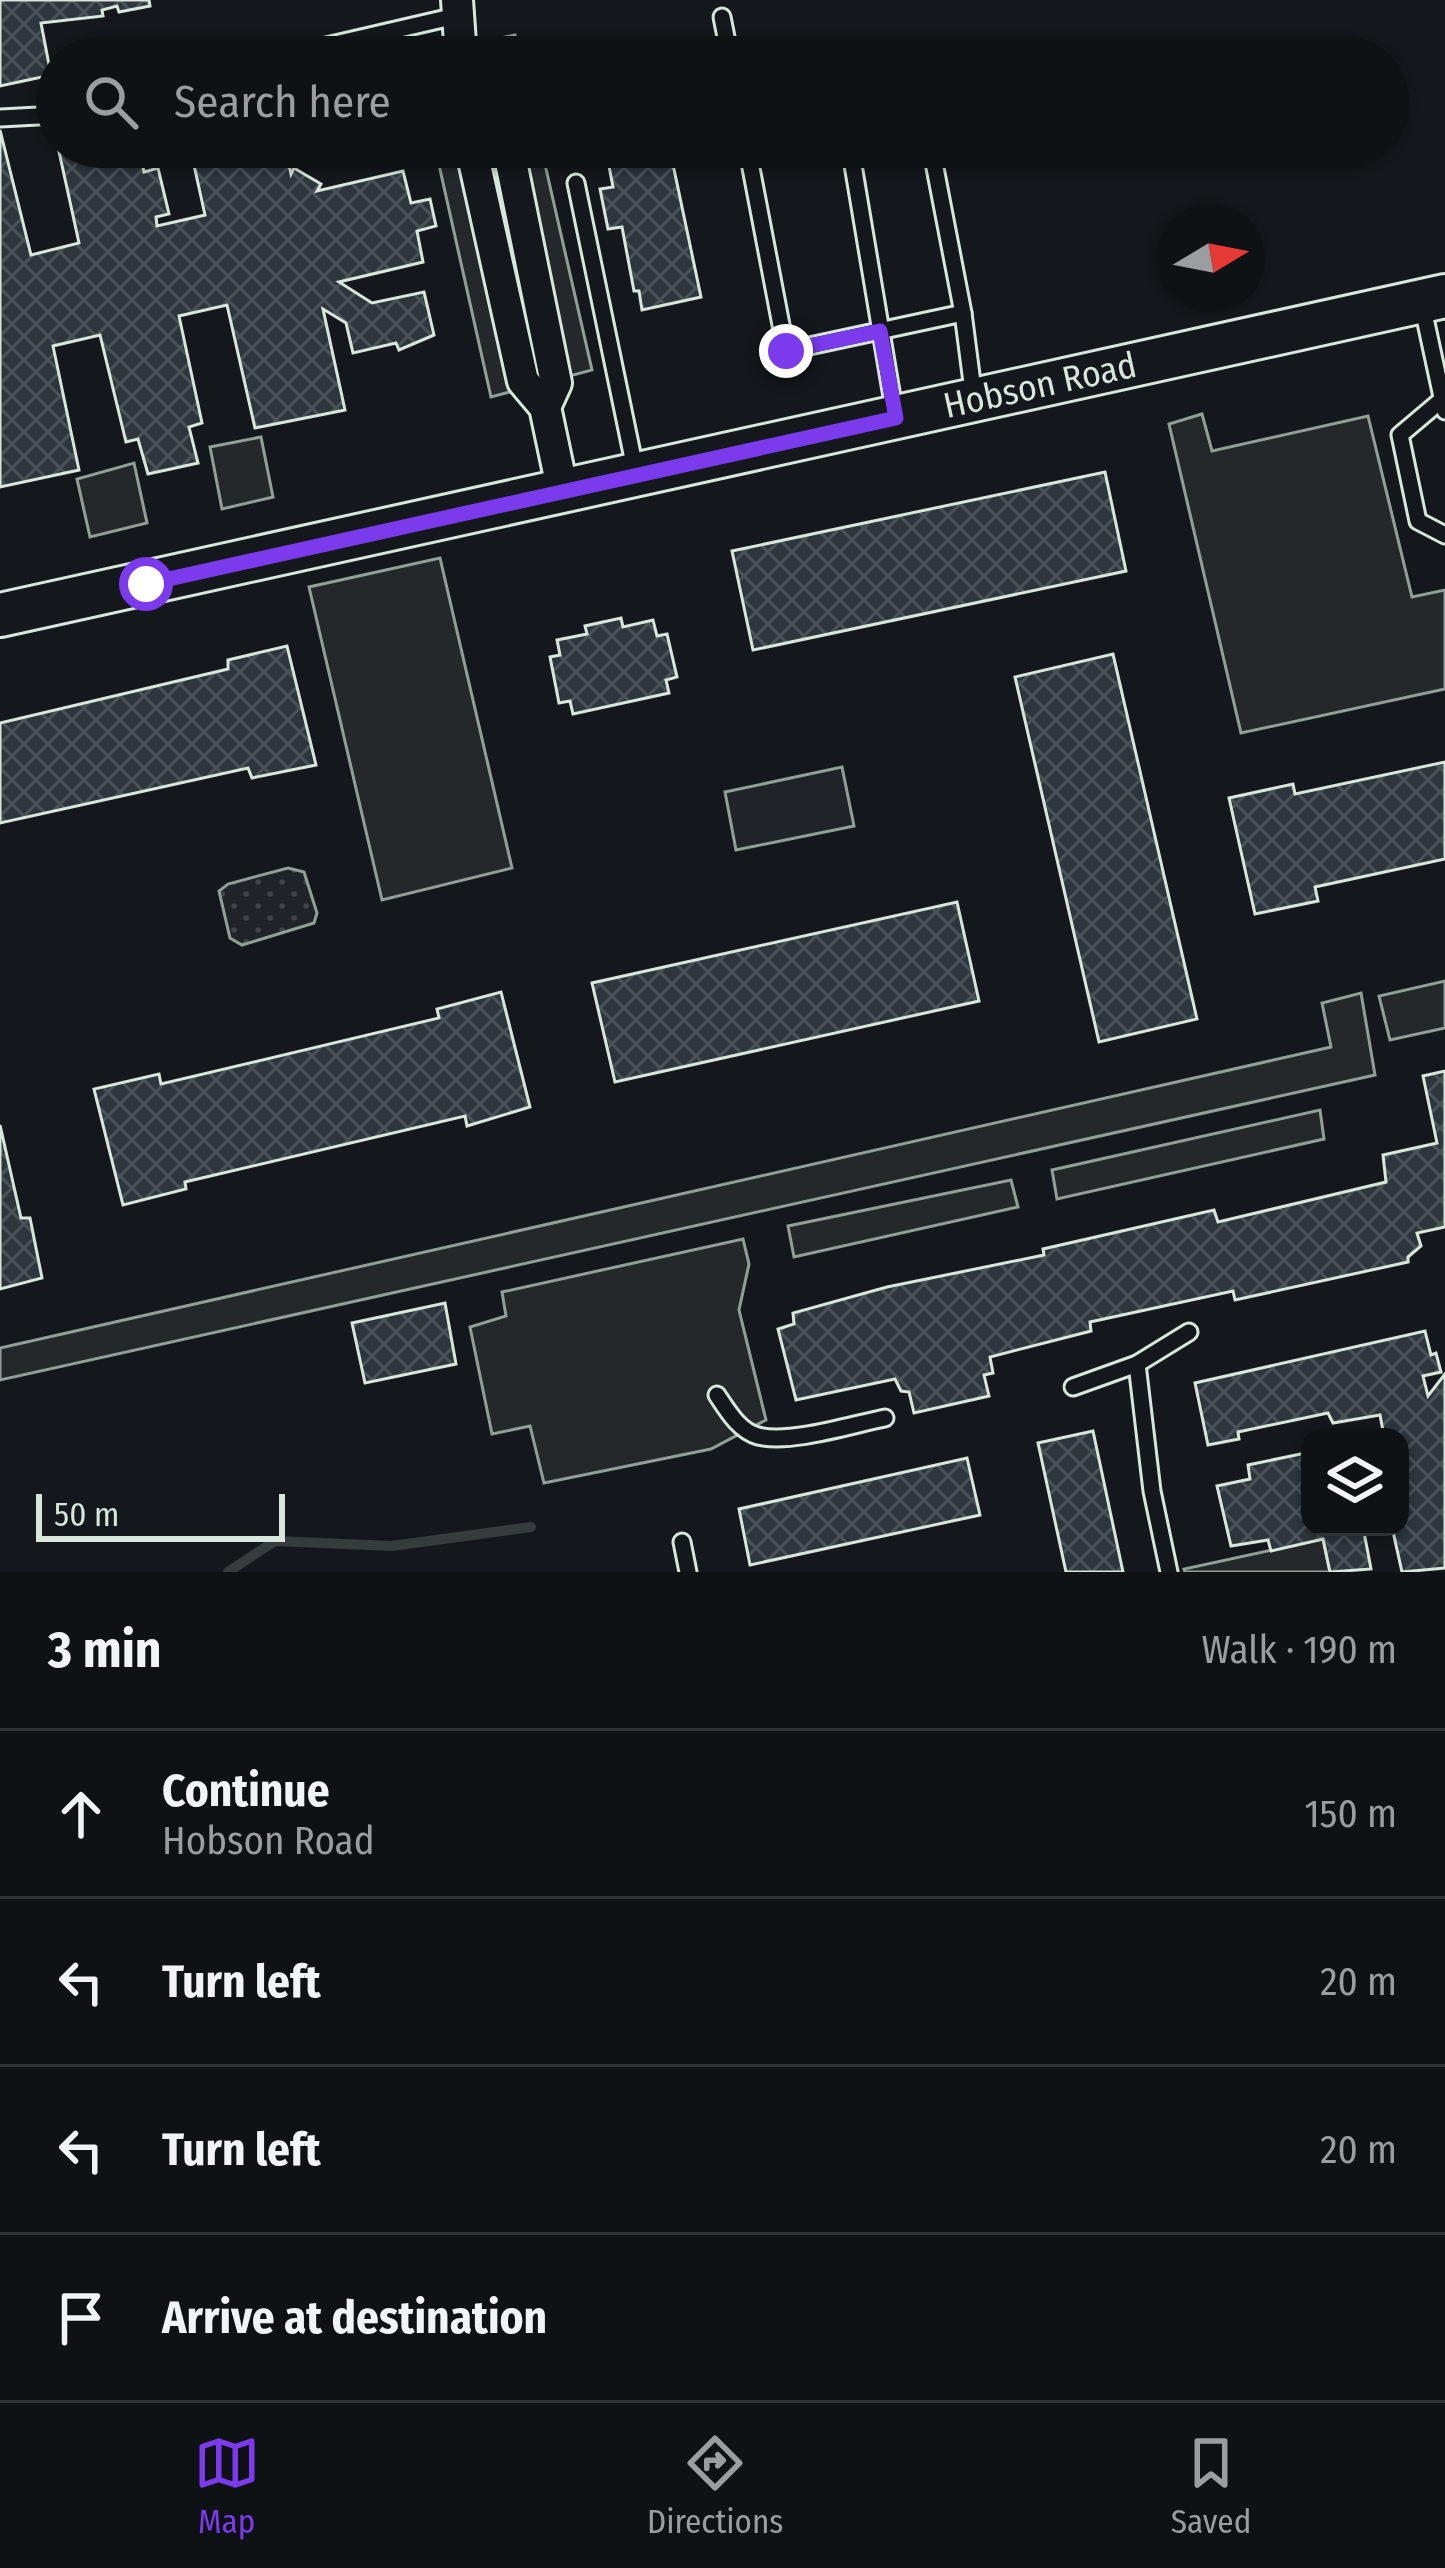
<!DOCTYPE html>
<html lang="en">
<head>
<meta charset="utf-8">
<style>
  body { margin:0; font-family:"Fira Sans Condensed",sans-serif; background:#1d2022; color:#f1f3f6 }
  .controls { position:absolute; right:36px; bottom:36px; display:grid; overflow:hidden; border-radius:24px; box-shadow:0 3px 9px #0004 }
  .controls button { width:108px; height:108px; display:grid; place-items:center; padding:0; border:0; border-bottom:3px solid #2f3234; background:#0f1215; color:#f1f3f6; font:60px sans-serif }
  .compass { position:absolute; left:1157px; top:204px; width:108px; height:108px; border-radius:50%; background:#0f1215; box-shadow:0 3px 9px #0004; rotate:80deg }
  .scale { position:absolute; left:36px; bottom:30px; width:249px; box-sizing:border-box; padding-left:12px; border:6px solid #d8e6dc; border-top:0; font-size:33px; line-height:42px; white-space:nowrap; color:#d8e6dc; -webkit-text-stroke:9px #14181c; paint-order:stroke }
  .stop { position:absolute; width:36px; height:36px; margin:-27px; border:9px solid #7c3aed; border-radius:50%; background:#fff }
  .stop.end { background:#7c3aed; border-color:#fff; box-shadow:0 3px 12px #0008 }
  .list { margin:0; padding:0; list-style:none }
  h2 { display:flex; justify-content:space-between; align-items:center; height:156px; margin:0; padding:0 48px; font-size:51px }
  h2 small { font-size:39px; font-weight:400; color:#9b9ea0 }
  .list li { display:grid; grid-template-columns:78px 1fr auto; gap:36px; align-items:center; box-sizing:border-box; height:168px; padding:0 48px; border-top:3px solid #2f3234 }
  .list b { display:block; font-size:45px; white-space:nowrap }
  .list p { margin:0; font-size:39px; white-space:nowrap; color:#9b9ea0 }
  .list em { font-size:39px; font-style:normal; color:#9b9ea0 }
  .icon { flex:none; width:66px; height:66px; fill:none; stroke:currentColor; stroke-width:2; stroke-linecap:round; stroke-linejoin:round }
  .map { position:relative; flex:none; width:1445px; height:1572px; overflow:hidden }
  .search { position:absolute; background:#0f1215; box-shadow:0 3px 9px #0004; left:36px; right:36px; top:36px; height:132px; display:flex; align-items:center; gap:30px; box-sizing:border-box; padding:0 42px; border-radius:66px; color:#9b9ea0; font-size:45px }
  .sheet { height:828px; background:#0f1215 }
  nav { display:flex; justify-content:space-around; align-items:center; box-sizing:border-box; height:168px; border-top:3px solid #2f3234; background:#0f1215; font-size:33px; color:#9b9ea0 }
  nav a { display:grid; justify-items:center; gap:6px }
  nav .on { color:#7c3aed }
  .map>svg:first-child { display:block }
  .green { fill:url(#green-dots); stroke:#939e99; stroke-width:3 }
  .pitch { fill:#202428; stroke:#939e99; stroke-width:3 }
  .parking { fill:#24282b; stroke:#939e99; stroke-width:3 }
  .lines { fill:none; stroke-linecap:round; stroke-linejoin:round }
  .stream { stroke:#363b3e; stroke-width:10 }
  .building { fill:url(#building-cross-hatch); stroke:#d8e6dc; stroke-width:3 }
  .lane-casing { stroke:#d8e6dc; stroke-width:21 }
  .street-casing { stroke:#d8e6dc; stroke-width:36 }
  .secondary-casing { stroke:#d8e6dc; stroke-width:48 }
  .lane { stroke:#14181c; stroke-width:15 }
  .street { stroke:#14181c; stroke-width:30 }
  .secondary { stroke:#14181c; stroke-width:42 }
  .route { stroke:#7c3aed; stroke-width:15 }
  .labels { text-anchor:middle; dominant-baseline:central; stroke-width:9; stroke-linejoin:round; paint-order:stroke }
  .street-label { font-size:36px; fill:#d8e6dc; stroke:#14181c }
</style>
</head>
<body>
<div class="map">
<svg width="1445" height="1572" viewBox="0 0 1445 1572">
  <defs>
    <pattern id="green-dots" width="8" height="8" patternUnits="userSpaceOnUse" patternTransform="scale(3)"><rect width="8" height="8" fill="#202428"/><path d="M2 2h.1M6 6h.1" fill="none" stroke="#404447" stroke-width="1.8" stroke-linecap="round"/></pattern>
    <pattern id="building-cross-hatch" width="8" height="8" patternUnits="userSpaceOnUse" patternTransform="scale(3)"><rect width="8" height="8" fill="#2c363c"/><path d="M0 0l8 8M0 8l8-8" fill="none" stroke="#4a5358"/></pattern>
  </defs>
  <rect width="100%" height="100%" fill="#14181c"/>
  <path class="green" d="M288,868L304,872L317,913L314,923L242,945L230,938L219,891L228,884Z"/>
  <path class="pitch" d="M842,767L854,826L736,850L725,792Z"/>
  <g class="parking">
    <path d="M515,35L520,57L415,56Z"/>
    <path d="M435,147H541L592,370L491,397Z"/>
    <path d="M1202,414L1212,451L1368,416L1412,597L1445,590V689L1241,733L1169,424Z"/>
    <path d="M261,437L273,497L222,509L210,447Z"/>
    <path d="M134,463L147,523L90,537L77,479Z"/>
    <path d="M440,558L512,868L382,900L309,587Z"/>
    <path d="M1445,981V1028L1390,1040L1379,996Z"/>
    <path d="M1361,993L1375,1075L0,1380V1348L1331,1047L1322,1003Z"/>
    <path d="M1320,1110L1324,1139L1057,1199L1052,1170Z"/>
    <path d="M1011,1180L1018,1207L794,1257L788,1226Z"/>
    <path d="M743,1239L749,1264L739,1310L766,1420L711,1449L544,1483L530,1426L492,1434L470,1327L506,1316L502,1292Z"/>
    <path d="M1323,1539L1330,1572H1185L1184,1569Z"/>
  </g>
  <g class="lines">
    <path class="stream" d="M228,1572L275,1541L392,1546L531,1527"/>
  </g>
  <g class="building">
    <path d="M0,0H149L150,6L119,12L117,6L102,10L103,16L41,23L51,75L0,86Z"/>
    <path d="M0,130L31,255L79,243L58,147H139L144,172L158,168L169,214L156,217L157,226L205,215L190,147H285L291,174L294,168L321,184L317,191L403,171L411,203L430,199L436,226L417,231L423,262L339,282L372,303L424,292L434,335L399,350L396,343L353,353L346,323L323,309L345,410L255,428L227,305L179,316L202,423L189,427L198,463L148,474L138,439L126,442L100,335L53,346L79,470L0,487Z"/>
    <path d="M642,153L644,161L671,155L701,297L642,310L639,291H634L622,227L608,229L600,189L613,187L608,161Z"/>
    <path d="M1105,472L1126,571L753,650L732,551Z"/>
    <path d="M621,618L623,627L653,620L657,636L667,634L677,677L666,680L669,693L573,714L570,701L559,703L550,657L560,655L557,640L587,634L585,626Z"/>
    <path d="M287,646L316,765L252,778L248,768L0,823V723L228,669V660Z"/>
    <path d="M1113,654L1197,1019L1099,1042L1015,677Z"/>
    <path d="M1445,762V859L1315,887L1318,901L1255,914L1229,798L1293,784L1295,794Z"/>
    <path d="M957,902L979,1001L615,1082L592,983Z"/>
    <path d="M501,992L530,1107L467,1126L465,1116L185,1182L186,1189L123,1205L94,1089L159,1074L161,1084L439,1018L437,1009Z"/>
    <path d="M1445,1071V1227L1417,1233L1421,1246L1408,1257V1262L1235,1300L1233,1291L1090,1322L1091,1331L990,1357L993,1373L984,1375L989,1396L914,1413L909,1392L901,1391L895,1379L796,1400L778,1329L794,1324L793,1313L887,1287L1044,1255L1043,1249L1214,1210L1218,1222L1386,1182L1383,1155L1437,1143L1423,1076Z"/>
    <path d="M0,1125L21,1218H30L42,1278L0,1289Z"/>
    <path d="M445,1303L456,1364L365,1383L352,1323Z"/>
    <path d="M1425,1331L1431,1355L1436,1353L1441,1372L1423,1376L1428,1396L1445,1374V1568L1402,1572L1392,1527H1400V1437H1378L1384,1436L1380,1415L1333,1423L1328,1413L1238,1432L1239,1439L1208,1445L1195,1383Z"/>
    <path d="M1093,1431L1123,1572H1066L1038,1443Z"/>
    <path d="M1310,1452V1527H1363L1371,1569L1330,1572L1323,1539L1271,1551L1268,1540L1231,1546L1217,1486L1250,1479L1248,1465Z"/>
    <path d="M967,1458L980,1515L750,1565L739,1509Z"/>
  </g>
  <g class="lines">
    <g class="lane-casing">
      <g id="lane">
        <path d="M722,17L730,57"/>
        <path d="M835,54V57"/>
        <path d="M279,57L460,15"/>
        <path d="M0,118L57,115"/>
        <path d="M747,147L786,351L963,313"/>
        <path d="M850,147L895,415"/>
        <path d="M931,147L963,313L974,398"/>
        <path d="M576,183L636,473"/>
        <path d="M1422,304L1445,411"/>
        <path d="M1445,397L1400,435L1418,521L1445,535"/>
        <path d="M1073,1387L1137,1364"/>
        <path d="M717,1395C727,1410 739,1431 758,1436C791,1444 850,1425 885,1418"/>
        <path d="M682,1542L688,1572"/>
        <path d="M1169,1572L1152,1491L1137,1364L1189,1332"/>
      </g>
    </g>
    <g class="street-casing">
      <g id="street">
        <path d="M457,0L461,57"/>
        <path d="M471,147L523,381L545,407L563,492"/>
        <path d="M508,147L556,383L545,407"/>
      </g>
    </g>
    <g class="secondary-casing">
      <g id="secondary">
        <path id="s1" d="M0,615L1445,296"/>
      </g>
    </g>
    <use href="#lane" class="lane"/>
    <use href="#street" class="street"/>
    <use href="#secondary" class="secondary"/>
  </g>
  <g class="lines">
    <path class="route" d="M146,584L896,418L880,331L786,351"/>
  </g>
  <g class="labels">
    <g class="street-label">
      <text stroke="none"><textPath href="#s1" startOffset="1065">Hobson Road</textPath></text>
    </g>
  </g>
</svg>
<div class="controls">
<button><svg class="icon" aria-label="layers" viewBox="0 0 24 24"><path d="M12 4l9 5-9 5-9-5zM3 14l9 5 9-5"/></svg></button>
</div>
<svg class="compass" viewBox="-18 -18 36 36"><path d="M0-13l5 13h-10z" fill="#e53935"/><path d="M0 13l5-13h-10z" fill="#9b9ea0"/></svg>
<div class="scale">50 m</div>
<div class="stop" style="left:146px;top:584px"></div>
<div class="stop end" style="left:786px;top:351px"></div>
<div class="search"><svg class="icon" aria-label="search" viewBox="0 0 24 24"><circle cx="10" cy="10" r="6"/><path d="M15 15l6 6"/></svg>Search here</div>
</div>
<section class="sheet">
<h2>3 min<small>Walk · 190 m</small></h2>
<ul class="list">
<li><svg class="icon" aria-label="ahead" viewBox="0 0 24 24"><path d="M12 20V5M6 11l6-6 6 6"/></svg><div><b>Continue</b><p>Hobson Road</p></div><em>150 m</em></li>
<li><svg class="icon" aria-label="left" viewBox="0 0 24 24"><path d="M17 20v-9H6M10 6l-5 5 5 5"/></svg><div><b>Turn left</b></div><em>20 m</em></li>
<li><svg class="icon" aria-label="left" viewBox="0 0 24 24"><path d="M17 20v-9H6M10 6l-5 5 5 5"/></svg><div><b>Turn left</b></div><em>20 m</em></li>
<li><svg class="icon" aria-label="arrive" viewBox="0 0 24 24"><path d="M6 21V4h12l-3 4 3 4H6"/></svg><div><b>Arrive at destination</b></div></li>
</ul>
</section>
<nav>
<a class="on"><svg class="icon" aria-label="map" viewBox="0 0 24 24"><path d="M3 6l6-2 6 2 6-2v14l-6 2-6-2-6 2zM9 4v14M15 6v14"/></svg>Map</a>
<a><svg class="icon" aria-label="directions" viewBox="0 0 24 24"><path d="M12 3l9 9-9 9-9-9zM9 14v-3h6M13 9l2 2-2 2"/></svg>Directions</a>
<a><svg class="icon" aria-label="saved" viewBox="0 0 24 24"><path d="M7 4h10v16l-5-4-5 4z"/></svg>Saved</a>
</nav>
</body>
</html>
